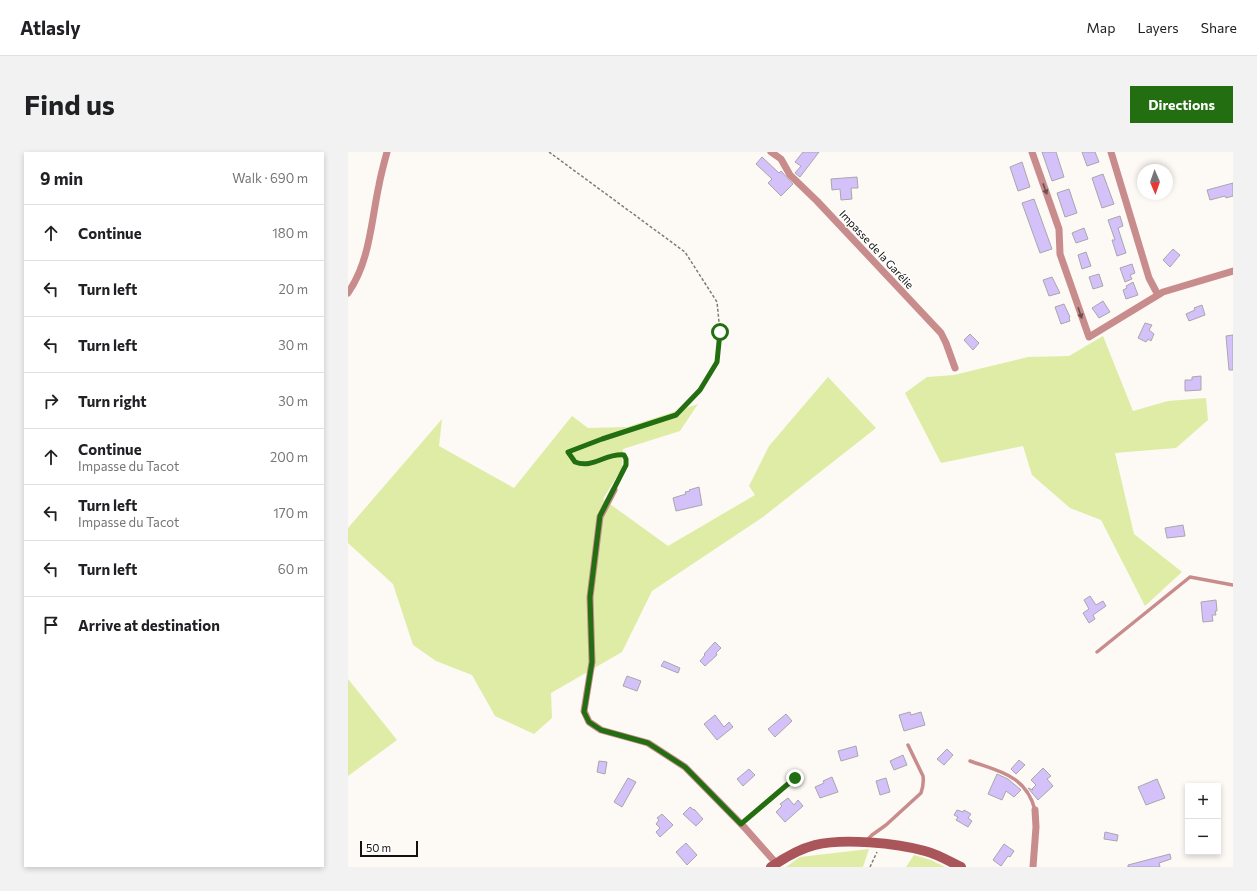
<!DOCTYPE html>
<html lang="en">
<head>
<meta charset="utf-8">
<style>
  body { margin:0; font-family:Commissioner,sans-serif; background:#f2f2f2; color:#202124 }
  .controls { position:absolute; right:12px; bottom:12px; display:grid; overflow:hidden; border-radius:0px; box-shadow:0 2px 6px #0003 }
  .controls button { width:36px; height:36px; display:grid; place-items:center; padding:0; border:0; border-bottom:1px solid #e0e0e0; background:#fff; color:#202124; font:20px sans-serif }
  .compass { position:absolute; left:789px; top:12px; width:36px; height:36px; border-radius:50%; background:#fff; box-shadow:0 2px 6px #0003; rotate:178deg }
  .scale { position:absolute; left:12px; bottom:10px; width:58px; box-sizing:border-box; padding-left:4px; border:2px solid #12110f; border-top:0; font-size:11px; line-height:14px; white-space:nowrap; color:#12110f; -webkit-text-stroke:3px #fff; paint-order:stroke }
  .stop { position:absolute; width:12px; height:12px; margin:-9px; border:3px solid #226e10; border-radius:50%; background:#fff }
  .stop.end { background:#226e10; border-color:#fff; box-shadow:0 1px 4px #0008 }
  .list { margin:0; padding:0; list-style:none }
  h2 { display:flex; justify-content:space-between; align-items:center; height:52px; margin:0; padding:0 16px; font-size:17px }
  h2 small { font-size:13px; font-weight:400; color:#757577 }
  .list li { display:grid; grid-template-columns:26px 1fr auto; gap:12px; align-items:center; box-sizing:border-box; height:56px; padding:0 16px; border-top:1px solid #e0e0e0 }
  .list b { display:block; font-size:15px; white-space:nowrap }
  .list p { margin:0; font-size:13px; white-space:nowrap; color:#757577 }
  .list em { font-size:13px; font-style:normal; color:#757577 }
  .icon { flex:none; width:22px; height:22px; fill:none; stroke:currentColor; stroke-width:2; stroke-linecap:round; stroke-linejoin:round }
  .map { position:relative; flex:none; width:885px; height:715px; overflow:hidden; border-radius:0px }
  header { display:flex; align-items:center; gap:24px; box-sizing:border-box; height:56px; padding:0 20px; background:#fff; border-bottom:1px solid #e0e0e0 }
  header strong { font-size:19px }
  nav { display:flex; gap:22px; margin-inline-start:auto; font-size:14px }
  .intro { display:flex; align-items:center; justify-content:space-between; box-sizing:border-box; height:96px; padding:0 24px }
  h1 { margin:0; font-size:28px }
  .button { padding:10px 18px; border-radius:0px; background:#226e10; color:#fff; font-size:14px; font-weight:700 }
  main { display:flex; gap:24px; padding:0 24px }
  aside { flex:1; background:#fff; border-radius:0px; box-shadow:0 2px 6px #0003 }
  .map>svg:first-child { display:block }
  .green { fill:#dfeca6 }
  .building { fill:#d4c1fa; stroke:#a8a7ac }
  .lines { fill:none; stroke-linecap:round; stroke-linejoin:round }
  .path { stroke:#7e7c78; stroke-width:1.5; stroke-dasharray:3 2; stroke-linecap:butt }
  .lane { stroke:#c88c8d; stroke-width:3.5 }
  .street { stroke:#c88c8d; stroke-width:7 }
  .secondary { stroke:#a95559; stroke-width:10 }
  .oneway { fill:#6d4e4e }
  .route { stroke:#226e10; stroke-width:5 }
  .labels { text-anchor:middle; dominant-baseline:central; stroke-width:3; stroke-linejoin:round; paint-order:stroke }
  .street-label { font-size:11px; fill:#12110f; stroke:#fff }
</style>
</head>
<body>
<header>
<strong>Atlasly</strong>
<nav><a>Map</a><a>Layers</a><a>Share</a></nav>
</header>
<div class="intro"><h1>Find us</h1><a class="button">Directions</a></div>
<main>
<aside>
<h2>9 min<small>Walk · 690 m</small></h2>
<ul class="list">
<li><svg class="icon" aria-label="ahead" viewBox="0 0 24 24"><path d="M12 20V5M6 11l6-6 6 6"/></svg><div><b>Continue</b></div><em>180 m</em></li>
<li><svg class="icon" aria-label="left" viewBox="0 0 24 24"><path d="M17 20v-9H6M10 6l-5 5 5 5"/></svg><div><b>Turn left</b></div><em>20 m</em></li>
<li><svg class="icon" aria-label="left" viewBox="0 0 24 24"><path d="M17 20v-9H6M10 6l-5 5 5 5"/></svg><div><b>Turn left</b></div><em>30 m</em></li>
<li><svg class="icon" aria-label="right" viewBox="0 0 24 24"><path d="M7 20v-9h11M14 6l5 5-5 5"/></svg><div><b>Turn right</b></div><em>30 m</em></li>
<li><svg class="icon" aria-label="ahead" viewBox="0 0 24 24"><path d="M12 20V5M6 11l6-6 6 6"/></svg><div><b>Continue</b><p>Impasse du Tacot</p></div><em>200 m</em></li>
<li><svg class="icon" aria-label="left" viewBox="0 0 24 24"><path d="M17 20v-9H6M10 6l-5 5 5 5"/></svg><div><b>Turn left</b><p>Impasse du Tacot</p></div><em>170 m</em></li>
<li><svg class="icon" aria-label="left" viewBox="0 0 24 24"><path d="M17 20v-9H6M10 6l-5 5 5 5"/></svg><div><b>Turn left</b></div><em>60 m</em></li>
<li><svg class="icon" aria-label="arrive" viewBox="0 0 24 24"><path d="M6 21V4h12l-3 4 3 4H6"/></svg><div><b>Arrive at destination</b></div></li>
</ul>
</aside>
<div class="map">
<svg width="885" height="715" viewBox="0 0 885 715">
  <rect width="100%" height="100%" fill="#fdf9f4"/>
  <g class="green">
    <path d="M755,184L785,259L820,249L858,246L860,268L828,296L767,301L786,382L834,420L797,454L753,368L722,356L684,323L675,294L593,311L557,241L579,225L606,223L680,205L721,204Z"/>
    <path d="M480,225L528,276L415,365L304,439L274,500L203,541L204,566L186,582L147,564L124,523L88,509L65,493L45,432L0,391V376L94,267L91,294L166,336L224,264L240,276L279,275L350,252L332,279L275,297L274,316L255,347L320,394L407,343L401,334L421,294Z"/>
    <path d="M0,527L49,588L0,624Z"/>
    <path d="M521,697L515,715H438L452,705Z"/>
    <path d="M566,703L583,708L597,715H558Z"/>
  </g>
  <g class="building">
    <path d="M455,0H471L452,25L447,21L453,14L447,10Z"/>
    <path d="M694,0H708L716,25L704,29Z"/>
    <path d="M734,0H747L751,10L739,14Z"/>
    <path d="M414,5L431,21L433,19L445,32L433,44L420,31L424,27L408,12Z"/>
    <path d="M674,10L682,35L670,39L662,15Z"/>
    <path d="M755,22L766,52L754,56L744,26Z"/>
    <path d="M509,25L510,36H503L504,47L493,48L492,37L484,38L483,27Z"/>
    <path d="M885,31V44L878,46L877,44L862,48L859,38Z"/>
    <path d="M721,37L729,61L717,65L709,41Z"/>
    <path d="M686,47L704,97L692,101L674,51Z"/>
    <path d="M772,64L775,74L770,76L778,101L769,104L764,88H767L760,68Z"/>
    <path d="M736,76L740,87L728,91L724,81Z"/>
    <path d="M825,97L832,103L822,115L815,108Z"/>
    <path d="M738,100L743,114L734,117L730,103Z"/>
    <path d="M784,112L787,121L782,123L784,127L777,130L772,116Z"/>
    <path d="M751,122L755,134L745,137L741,125Z"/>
    <path d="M704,125L712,141L701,144L695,128Z"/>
    <path d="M785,130L790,143L778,147L775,138L779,136L778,134Z"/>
    <path d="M755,149L762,160L751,166L744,156Z"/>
    <path d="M716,152L722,165L721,166L722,169L713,172L707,155Z"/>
    <path d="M854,153L857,163L841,169L838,162L847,158L846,156Z"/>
    <path d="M797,171L804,173L801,178L806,182L803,189L800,187L798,190L790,186Z"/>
    <path d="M622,182L631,191L625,198L616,188Z"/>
    <path d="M885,183V218H881L878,184Z"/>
    <path d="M853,224V238L837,239V228H844V225Z"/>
    <path d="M351,335L354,353L328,359L325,346L338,342L337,340L342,339L341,338Z"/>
    <path d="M835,373L837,384L819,386L817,376Z"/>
    <path d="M742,444L748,453L755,449L758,454L745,463L747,467L741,471L735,461L741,457L736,448Z"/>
    <path d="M868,448L869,459H867L868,463H864L865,469L855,470L853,450Z"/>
    <path d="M367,490L373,496L368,501L369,503L357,514L352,509L357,503L356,502Z"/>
    <path d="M316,509L332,516L330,521L313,514Z"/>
    <path d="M279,524L293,529L289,539L275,534Z"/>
    <path d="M562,560L563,563L573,560L577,573L556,579L551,563Z"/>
    <path d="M438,562L444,569L427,585L420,577Z"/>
    <path d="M367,563L376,575L381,570L385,575L369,588L356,572Z"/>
    <path d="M508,594L510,604L493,609L490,599Z"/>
    <path d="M599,597L605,603L596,613L589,607Z"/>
    <path d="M555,603L559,613L546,618L542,609Z"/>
    <path d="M671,608L677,613L668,622L663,617Z"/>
    <path d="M251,609L259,610L257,622L249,620Z"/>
    <path d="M695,616L703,624L699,627L705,634L690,648L680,636L685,638L684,637L688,633L683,628Z"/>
    <path d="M401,617L407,623L395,634L389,627Z"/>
    <path d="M649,622L660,627L673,638L666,645L658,639L654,648L640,642Z"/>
    <path d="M484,625L490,640L472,646L467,635L476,631L475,629Z"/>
    <path d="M280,626L288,630L274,655L266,650Z"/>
    <path d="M538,626L542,640L532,643L528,629Z"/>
    <path d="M809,627L817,646L798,653L790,635Z"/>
    <path d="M440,646L446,653L450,648L455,654L437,670L428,660L434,654L432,652Z"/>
    <path d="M342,655L346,658V657L355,667L348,674L335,662Z"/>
    <path d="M609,658L615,660L616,658L623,662L620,666L624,669L620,675L608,668L610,665L606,663Z"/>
    <path d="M314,662L325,673L312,685L308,680L312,676L308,672L311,668L309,666Z"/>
    <path d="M757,680L770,683L769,689L756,687Z"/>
    <path d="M338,691L349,703L339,713L328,700Z"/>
    <path d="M656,692L666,699L662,705L660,704L653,714L645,708Z"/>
    <path d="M822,702L823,707L811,711L812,715H780V713Z"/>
  </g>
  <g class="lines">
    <g class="path">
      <path d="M201,0L337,100L369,150L372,180L369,210L352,238L328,263L254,287L220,300L227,310C245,318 258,301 276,303C281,313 274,322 269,332"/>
      <path d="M522,715L529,700"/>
    </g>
    <g class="lane">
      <path d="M749,500L842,425L885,433"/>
      <path d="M622,609C650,619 678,623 687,658"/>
      <path d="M393,672L447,626"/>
      <path d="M521,690V686L524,683L538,673L573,641C575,635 576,631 575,624L560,593"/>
    </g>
    <g class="street">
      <path d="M423,0L433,7L442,23L469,49L593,181L598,191L607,216"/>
      <path d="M684,0L711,77L712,102L741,185L815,140L885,119"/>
      <path d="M763,0L801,126L810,143"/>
      <path d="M0,141C22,109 23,70 31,33C33,22 36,11 39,0"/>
      <path d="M266,338L252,365L242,445L244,510L236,559L241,570L253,578L300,591L337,615L397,676L428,711"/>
      <path d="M685,715L688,675L687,658"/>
    </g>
    <path class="secondary" d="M423,715C436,706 451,697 467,693C495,686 548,691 577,699C589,702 601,709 613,715"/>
  </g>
  <defs><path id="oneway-solid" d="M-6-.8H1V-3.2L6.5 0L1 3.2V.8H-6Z"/></defs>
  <g class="oneway">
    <use href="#oneway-solid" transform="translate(697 37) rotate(70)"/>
    <use href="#oneway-solid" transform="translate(732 161) rotate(71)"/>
  </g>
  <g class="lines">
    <path class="route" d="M372,180L369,210L352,238L328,263L254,287L220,300L227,310C245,317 257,301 276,303L278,307V313L252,364L242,445L244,510L236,560L241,570L253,578L300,591L337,615L393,672L447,626"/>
  </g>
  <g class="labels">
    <g class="street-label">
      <text transform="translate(529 97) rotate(47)">Impasse de la Garélie</text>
    </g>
  </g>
</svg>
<div class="controls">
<button>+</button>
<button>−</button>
</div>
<svg class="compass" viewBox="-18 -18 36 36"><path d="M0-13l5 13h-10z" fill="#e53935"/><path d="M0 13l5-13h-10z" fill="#757577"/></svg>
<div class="scale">50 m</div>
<div class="stop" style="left:372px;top:180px"></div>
<div class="stop end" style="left:447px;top:626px"></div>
</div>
</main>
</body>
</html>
